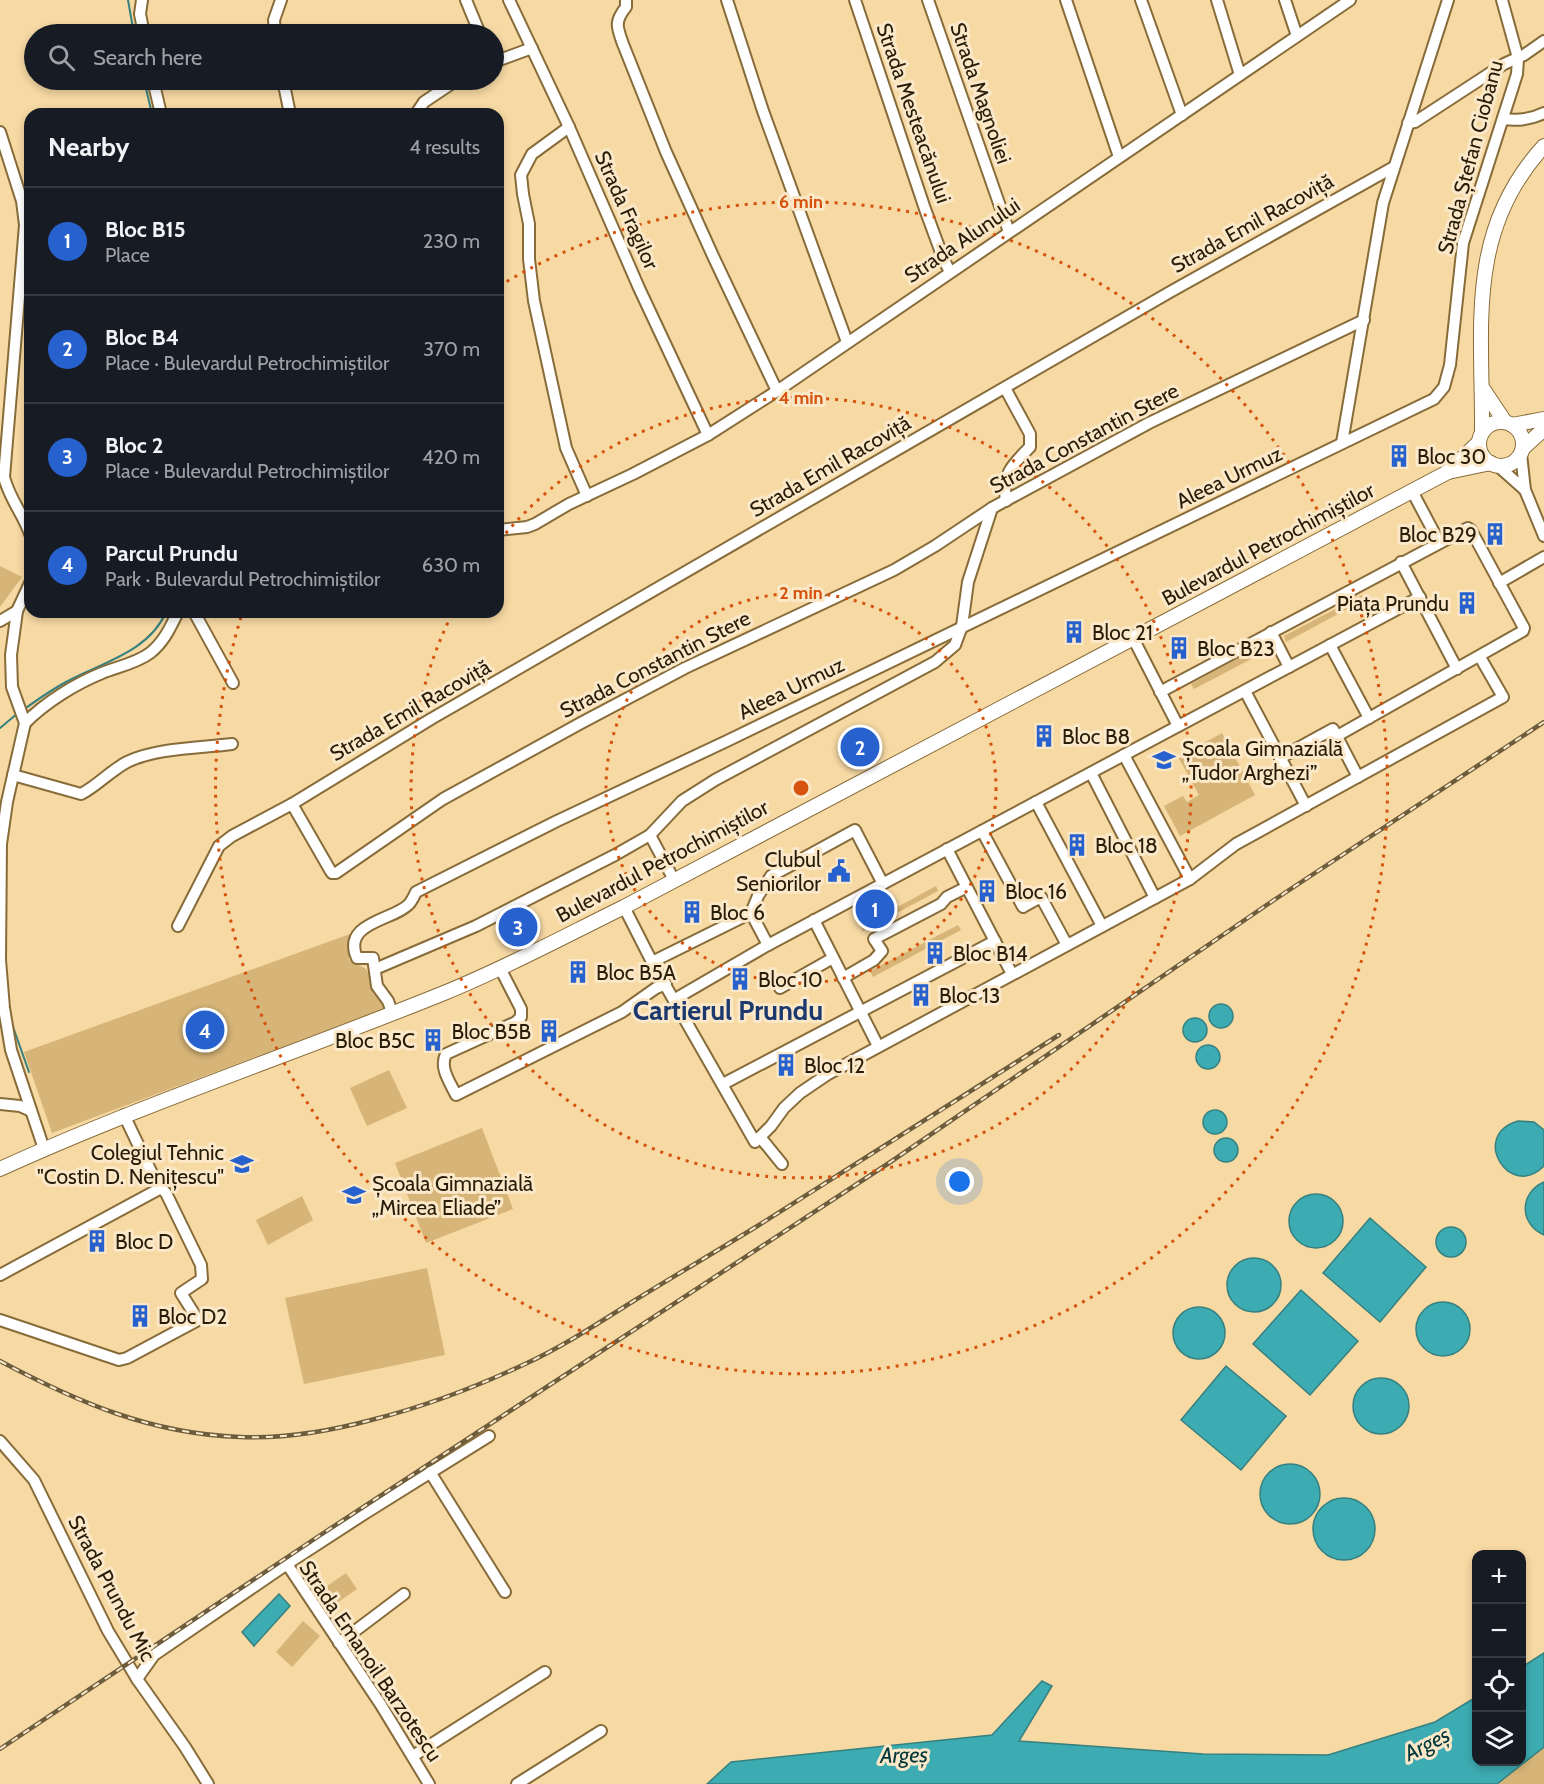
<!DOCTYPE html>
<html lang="en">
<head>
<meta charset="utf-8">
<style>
  body { margin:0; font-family:Cabin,sans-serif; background:#242831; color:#f1f3f6 }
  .controls { position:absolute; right:18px; bottom:18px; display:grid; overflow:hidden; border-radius:12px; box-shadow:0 3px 9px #0003 }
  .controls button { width:54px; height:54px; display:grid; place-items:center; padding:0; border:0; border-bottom:2px solid #363941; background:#171b24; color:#f1f3f6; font:30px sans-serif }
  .you { position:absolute; left:960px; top:1182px; width:21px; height:21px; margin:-15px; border:4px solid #fff; border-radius:50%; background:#1a73e8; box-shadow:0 0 0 9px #1a73e833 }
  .badge { display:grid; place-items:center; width:39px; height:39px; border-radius:50%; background:#2761ce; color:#fff; font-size:20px; font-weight:700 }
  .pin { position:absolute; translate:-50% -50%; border:3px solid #fff; box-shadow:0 2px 6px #0006 }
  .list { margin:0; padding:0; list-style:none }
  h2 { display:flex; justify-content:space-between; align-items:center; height:78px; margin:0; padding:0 24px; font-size:26px }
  h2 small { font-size:20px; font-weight:400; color:#9ea1a6 }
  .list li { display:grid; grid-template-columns:39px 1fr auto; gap:18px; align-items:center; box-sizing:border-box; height:108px; padding:0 24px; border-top:2px solid #363941 }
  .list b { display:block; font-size:22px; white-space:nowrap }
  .list p { margin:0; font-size:20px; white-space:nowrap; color:#9ea1a6 }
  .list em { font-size:20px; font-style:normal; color:#9ea1a6 }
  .icon { flex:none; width:33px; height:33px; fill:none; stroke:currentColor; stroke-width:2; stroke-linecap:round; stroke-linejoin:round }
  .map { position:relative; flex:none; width:1544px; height:1784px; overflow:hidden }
  .search { position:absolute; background:#171b24; box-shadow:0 3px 9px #0003; left:24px; top:24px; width:480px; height:66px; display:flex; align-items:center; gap:15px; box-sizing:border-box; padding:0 21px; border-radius:33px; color:#9ea1a6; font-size:22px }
  .panel { position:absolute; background:#171b24; box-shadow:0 3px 9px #0003; left:24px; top:108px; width:480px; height:510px; border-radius:18px }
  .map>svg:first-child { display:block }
  .green { fill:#d7b477 }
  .water { fill:#3dabb2; stroke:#36807f; stroke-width:1.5 }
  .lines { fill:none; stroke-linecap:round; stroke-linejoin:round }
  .stream { stroke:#36807f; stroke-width:2 }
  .minor-casing { stroke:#876c3a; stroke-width:14 }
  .major-casing { stroke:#876c3a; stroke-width:16 }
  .minor { stroke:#fff; stroke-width:10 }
  .major { stroke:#fff; stroke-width:14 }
  .rail-casing { stroke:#6e5d3d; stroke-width:4.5 }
  .rail { stroke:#fbe8c9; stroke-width:2; stroke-dasharray:7; stroke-linecap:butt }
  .ring { fill:none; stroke:#d5530c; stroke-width:3; stroke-dasharray:3 6 }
  .labels { text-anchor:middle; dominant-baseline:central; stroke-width:6; stroke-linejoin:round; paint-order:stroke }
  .street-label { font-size:21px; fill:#271c07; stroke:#fbe8c9 }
  .poi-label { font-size:21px; fill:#271c07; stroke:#fbe8c9; text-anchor:start }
  .water-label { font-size:22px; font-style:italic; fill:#02373b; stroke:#fbe8c9 }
  .district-label { font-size:27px; font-weight:bold; fill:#1c396f; stroke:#fbe8c9 }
  .centre { fill:#d5530c; stroke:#fbe8c9; stroke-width:3 }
  .ring-label { font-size:18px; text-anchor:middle; font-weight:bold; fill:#d5530c; stroke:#fbe8c9; stroke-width:6; stroke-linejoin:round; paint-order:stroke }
</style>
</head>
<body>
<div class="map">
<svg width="1544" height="1784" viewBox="0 0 1544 1784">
  <rect width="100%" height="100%" fill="#f7d9a4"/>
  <g class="green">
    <path d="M0,566L22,577L0,607Z"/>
    <path d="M1362,595L1364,600L1286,642L1284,636Z"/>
    <path d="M1252,651L1255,657L1194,689L1191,684Z"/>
    <path d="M1222,733L1255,795L1180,836L1164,806L1183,796L1187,802L1199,795L1178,757Z"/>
    <path d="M936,886L938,891L863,931L861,927Z"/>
    <path d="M958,925L961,930L873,977L870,971Z"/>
    <path d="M350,934L349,960L366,969L384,1009L52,1133L24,1052Z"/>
    <path d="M389,1070L407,1108L367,1126L350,1088Z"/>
    <path d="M482,1128L513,1209L426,1243L395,1163Z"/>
    <path d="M302,1196L313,1220L268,1245L256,1220Z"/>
    <path d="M427,1268L445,1355L304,1384L285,1298Z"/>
    <path d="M346,1573L357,1589L325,1611L314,1595Z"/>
    <path d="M303,1621L320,1636L292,1667L276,1652Z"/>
    <path d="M1544,1747V1784H1497L1538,1752Z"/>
  </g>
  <g class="water">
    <circle cx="1221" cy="1016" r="12"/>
    <circle cx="1195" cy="1030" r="12"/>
    <circle cx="1208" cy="1057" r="12"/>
    <circle cx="1215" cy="1122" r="12"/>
    <path d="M1518,1121L1534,1122L1544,1130V1166C1510,1201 1469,1135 1518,1121Z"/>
    <circle cx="1226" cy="1150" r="12"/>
    <path d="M1544,1182V1235C1519,1224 1519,1193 1544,1182Z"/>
    <circle cx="1316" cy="1221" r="27"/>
    <path d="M1370,1218L1426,1267L1380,1322L1323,1273Z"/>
    <circle cx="1451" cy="1242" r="15"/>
    <circle cx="1254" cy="1285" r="27"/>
    <path d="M1301,1290L1358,1341L1310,1395L1253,1344Z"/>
    <circle cx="1443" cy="1329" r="27"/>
    <circle cx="1199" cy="1333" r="26"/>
    <path d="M1226,1366L1286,1416L1241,1470L1181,1420Z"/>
    <circle cx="1381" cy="1406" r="28"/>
    <circle cx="1290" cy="1494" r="30"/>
    <circle cx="1344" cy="1529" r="31"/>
    <path d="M279,1594L290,1606L254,1646L242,1632Z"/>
    <path d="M1544,1653V1747L1497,1784H707L731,1762L992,1735L1042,1681L1052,1686L1019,1741L1203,1754L1328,1755L1435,1722L1476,1697V1762H1522V1667Z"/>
  </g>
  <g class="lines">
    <g class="stream">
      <path d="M128,0L134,34"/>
      <path d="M144,80L152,114"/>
      <path d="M23,710C37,700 51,690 66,682C101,663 149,652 166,612"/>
      <path d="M0,728L18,713"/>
      <path d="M12,1024L29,1072"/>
    </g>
    <g class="minor-casing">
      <g id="minor">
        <path d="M142,0L140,14L144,34"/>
        <path d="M466,0L480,34"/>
        <path d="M509,0L569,127L639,288L708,435"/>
        <path d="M626,0V7C614,22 617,27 623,44L666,152L713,256L777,391"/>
        <path d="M727,0L763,111L847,342"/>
        <path d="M855,0L925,209L943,258L950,272"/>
        <path d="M928,0L1009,232"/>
        <path d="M1066,0L1119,157"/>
        <path d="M1141,0L1182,115"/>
        <path d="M1217,0L1240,75"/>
        <path d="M1285,0L1297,36"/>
        <path d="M275,34L274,20L281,0"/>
        <path d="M494,62L532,48"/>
        <path d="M153,80L161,114"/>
        <path d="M283,80L290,114"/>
        <path d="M416,114L424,102L457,80"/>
        <path d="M1503,119C1518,121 1530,120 1544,113"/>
        <path d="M1408,123L1415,122L1504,64L1524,55L1544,41"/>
        <path d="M569,127L532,154L521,175L523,194L529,224V259L534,301L566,448L587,496"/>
        <path d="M0,132L22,201L25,225L4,477C9,498 23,514 30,534"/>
        <path d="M1005,388L1030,434V447C1012,465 1002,474 1006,501"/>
        <path d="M1342,443L1383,203L1448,0"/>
        <path d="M1521,454L1525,490L1544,536"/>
        <path d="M1498,466L1525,490"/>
        <path d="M1412,491L1439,542"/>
        <path d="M498,530L527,527L535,524L569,504L633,474L708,435L777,391L1350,0"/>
        <path d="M1401,562L1457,669"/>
        <path d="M30,583L17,611L11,655L12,687L25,723L7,802L1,844L0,960L4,1008L11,1050L44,1149"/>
        <path d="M1499,583L1544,557"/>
        <path d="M194,612L233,683"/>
        <path d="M0,621L17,611"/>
        <path d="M1271,632L1289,667"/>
        <path d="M1133,638L1178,726"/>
        <path d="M1330,645L1369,718"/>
        <path d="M1245,691L1306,806"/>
        <path d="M1160,692L1468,528L1471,530L1524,628L1523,631L1337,736"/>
        <path d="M25,723C46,702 75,684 102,673C117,667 137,663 150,653C164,642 170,628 178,612"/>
        <path d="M1124,755L1190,879"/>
        <path d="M1280,758L1333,729L1358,777"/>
        <path d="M1091,773L1155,898"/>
        <path d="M13,775L81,794C97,786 110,771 127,762C156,748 200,748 232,744"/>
        <path d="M1036,802L1102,926"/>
        <path d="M292,804L330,870L332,873H336L443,799L581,723L685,668L894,570L935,546L992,508L1149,423L1364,320"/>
        <path d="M982,831L1023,907L1041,897L1067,945"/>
        <path d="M947,849L1012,974"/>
        <path d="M674,880L650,835L682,801L715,780L935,662L955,645L962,626L968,582L992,508"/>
        <path d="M624,907L652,962L755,1142L771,1126L784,1108L800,1093L828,1074L1190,879L1236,844L1503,697L1480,657"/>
        <path d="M751,913L768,945"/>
        <path d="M814,920L878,1046"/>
        <path d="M178,926L219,846L232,836L292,804L431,719L1170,292L1392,168"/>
        <path d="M652,962L751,913L758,896L771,876L855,830L883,884"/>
        <path d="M500,968L521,1009V1017L516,1022L446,1054C439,1068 450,1082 456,1095L622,1012L656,988L666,984"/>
        <path d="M375,969L476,926L615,855L650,835"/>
        <path d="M843,978L874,960L882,951L874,939L941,904L947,897L967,887"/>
        <path d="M780,988L833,958"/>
        <path d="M675,999L768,945L1420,597"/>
        <path d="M392,1012L388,1001L377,986L373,958H357C341,922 395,920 409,904C412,901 414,896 416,892L557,821L729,740L1434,399L1444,387L1450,365L1463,243L1517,74L1518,58L1502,0"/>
        <path d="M723,1084L995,941"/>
        <path d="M0,1104L20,1106L31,1111"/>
        <path d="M760,1137L782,1164"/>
        <path d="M0,1275L161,1188L157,1184L124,1115"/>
        <path d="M0,1320L119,1360L127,1358L198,1320L181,1293L202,1279L201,1265L166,1193L161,1188"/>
        <path d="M0,1441L34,1480L108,1631L137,1679L185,1747L208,1784"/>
        <path d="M430,1472L505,1592"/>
        <path d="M287,1564L364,1514L489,1436"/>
        <path d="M339,1643L404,1594"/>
        <path d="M137,1679L154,1655L287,1564L381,1705L429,1784"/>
        <path d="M413,1756L545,1672"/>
        <path d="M517,1784L601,1731"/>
      </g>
    </g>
    <g class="major-casing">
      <g id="major">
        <path d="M1483,389L1505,422"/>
        <circle cx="1501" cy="444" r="22"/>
        <path d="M1512,425L1544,419"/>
        <path d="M1482,433C1483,328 1465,232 1544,146"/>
        <path d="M1523,448L1544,429"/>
        <path d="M1448,472L1479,442"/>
        <path d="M0,1169C145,1103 296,1053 444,993C506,968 565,936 624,907L1448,472L1491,463"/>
      </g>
    </g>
    <use href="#minor" class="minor"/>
    <use href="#major" class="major"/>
    <g class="rail-casing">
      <g id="rail">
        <path d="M0,1361C77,1402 151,1434 240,1437C286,1439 331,1431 375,1419C426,1406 476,1387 525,1364C562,1347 597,1324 632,1302C674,1276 717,1251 759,1225C859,1162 959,1099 1059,1035"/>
        <path d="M0,1749L322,1534L889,1163L1274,900L1544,722"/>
      </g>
    </g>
    <use href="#rail" class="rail"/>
  </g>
  <g class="ring">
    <circle cx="801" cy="788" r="195"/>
    <path d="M500 540A390 390 0 1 1 452 614"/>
    <path d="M499 286A586 586 0 1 1 241 617"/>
  </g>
  <defs>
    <g id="building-bare" transform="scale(1.8)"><path d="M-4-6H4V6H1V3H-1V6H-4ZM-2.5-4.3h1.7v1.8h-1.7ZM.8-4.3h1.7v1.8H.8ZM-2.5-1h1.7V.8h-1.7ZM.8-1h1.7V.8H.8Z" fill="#2761ce" stroke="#fbe8c9" stroke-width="2.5" paint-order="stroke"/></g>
    <g id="school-bare" transform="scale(1.8)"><path d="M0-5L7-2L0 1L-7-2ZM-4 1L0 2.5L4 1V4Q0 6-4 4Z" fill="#2761ce" stroke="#fbe8c9" stroke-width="2.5" paint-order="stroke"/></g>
    <g id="civic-bare" transform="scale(1.8)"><path d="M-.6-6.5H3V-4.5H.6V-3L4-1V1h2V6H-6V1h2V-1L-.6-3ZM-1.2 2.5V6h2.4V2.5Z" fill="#2761ce" stroke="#fbe8c9" stroke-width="2.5" paint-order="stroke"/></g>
  </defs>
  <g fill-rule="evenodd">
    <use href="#building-bare" x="1399" y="456"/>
    <use href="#building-bare" x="1495" y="534"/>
    <use href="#building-bare" x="1467" y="603"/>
    <use href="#building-bare" x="1074" y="632"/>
    <use href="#building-bare" x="1179" y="648"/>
    <use href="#building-bare" x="1044" y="736"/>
    <use href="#school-bare" x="1164" y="760"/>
    <use href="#building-bare" x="1077" y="845"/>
    <use href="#civic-bare" x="839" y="871"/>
    <use href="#building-bare" x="987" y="891"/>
    <use href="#building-bare" x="692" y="912"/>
    <use href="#building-bare" x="935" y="953"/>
    <use href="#building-bare" x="578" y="972"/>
    <use href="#building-bare" x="740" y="979"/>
    <use href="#building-bare" x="921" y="995"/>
    <use href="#building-bare" x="549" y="1031"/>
    <use href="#building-bare" x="433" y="1040"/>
    <use href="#building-bare" x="786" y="1065"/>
    <use href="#school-bare" x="242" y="1164"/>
    <use href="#school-bare" x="354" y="1195"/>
    <use href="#building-bare" x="97" y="1241"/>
    <use href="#building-bare" x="140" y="1316"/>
  </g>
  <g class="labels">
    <g class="street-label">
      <text transform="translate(981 93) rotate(71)">Strada Magnoliei</text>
      <text transform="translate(914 113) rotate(71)">Strada Mesteacănului</text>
      <text transform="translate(1470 157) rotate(-75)">Strada Ștefan Ciobanu</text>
      <text transform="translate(627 210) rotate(66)">Strada Fragilor</text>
      <text transform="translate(1252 223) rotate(-29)">Strada Emil Racoviță</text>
      <text transform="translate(962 240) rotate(-34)">Strada Alunului</text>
      <text transform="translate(1084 438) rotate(-28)">Strada Constantin Stere</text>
      <text transform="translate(830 466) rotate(-30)">Strada Emil Racoviță</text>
      <text transform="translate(1229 477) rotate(-26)">Aleea Urmuz</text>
      <text transform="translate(1268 544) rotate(-28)">Bulevardul Petrochimiștilor</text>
      <text transform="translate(655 664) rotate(-27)">Strada Constantin Stere</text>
      <text transform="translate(791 688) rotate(-26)">Aleea Urmuz</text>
      <text transform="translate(410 710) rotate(-30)">Strada Emil Racoviță</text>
      <text transform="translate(662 861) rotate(-28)">Bulevardul Petrochimiștilor</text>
      <text transform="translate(112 1588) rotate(62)">Strada Prundu Mic</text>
      <text transform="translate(371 1661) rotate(56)">Strada Emanoil Barzotescu</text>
    </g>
    <g class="poi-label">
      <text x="1417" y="456">Bloc 30</text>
      <text x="1477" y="534" text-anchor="end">Bloc B29</text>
      <text x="1449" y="603" text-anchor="end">Piața Prundu</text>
      <text x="1092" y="632">Bloc 21</text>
      <text x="1197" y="648">Bloc B23</text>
      <text x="1062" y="736">Bloc B8</text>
      <text x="1182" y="748">Școala Gimnazială<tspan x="1182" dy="24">„Tudor Arghezi”</tspan></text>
      <text x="1095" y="845">Bloc 18</text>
      <text x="821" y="859" text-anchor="end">Clubul<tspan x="821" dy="24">Seniorilor</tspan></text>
      <text x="1005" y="891">Bloc 16</text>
      <text x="710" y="912">Bloc 6</text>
      <text x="953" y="953">Bloc B14</text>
      <text x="596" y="972">Bloc B5A</text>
      <text x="758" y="979">Bloc 10</text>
      <text x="939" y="995">Bloc 13</text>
      <text x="531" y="1031" text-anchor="end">Bloc B5B</text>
      <text x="415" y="1040" text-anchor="end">Bloc B5C</text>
      <text x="804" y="1065">Bloc 12</text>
      <text x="224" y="1152" text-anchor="end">Colegiul Tehnic<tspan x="224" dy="24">"Costin D. Nenițescu"</tspan></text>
      <text x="372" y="1183">Școala Gimnazială<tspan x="372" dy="24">„Mircea Eliade”</tspan></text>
      <text x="115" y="1241">Bloc D</text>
      <text x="158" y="1316">Bloc D2</text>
    </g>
    <g class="water-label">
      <text transform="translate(1427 1744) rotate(-27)">Argeș</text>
      <text transform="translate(904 1755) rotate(-1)">Argeș</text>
    </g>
    <g class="district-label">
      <text x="728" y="1010">Cartierul Prundu</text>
    </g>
  </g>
  <circle cx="801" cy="788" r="9" class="centre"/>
  <g class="ring-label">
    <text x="801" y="208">6 min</text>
    <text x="801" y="404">4 min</text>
    <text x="801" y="599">2 min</text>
  </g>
</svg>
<div class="controls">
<button>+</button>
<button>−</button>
<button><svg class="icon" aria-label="locate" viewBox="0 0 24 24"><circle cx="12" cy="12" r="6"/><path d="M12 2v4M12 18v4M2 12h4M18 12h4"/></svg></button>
<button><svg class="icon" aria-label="layers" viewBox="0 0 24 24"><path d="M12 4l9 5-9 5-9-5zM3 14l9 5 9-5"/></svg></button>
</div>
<div class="you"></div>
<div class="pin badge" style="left:875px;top:909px">1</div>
<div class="pin badge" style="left:860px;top:747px">2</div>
<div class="pin badge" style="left:518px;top:927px">3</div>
<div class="pin badge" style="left:205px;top:1030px">4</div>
<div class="search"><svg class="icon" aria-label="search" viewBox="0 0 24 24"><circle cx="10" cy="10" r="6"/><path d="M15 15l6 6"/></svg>Search here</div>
<section class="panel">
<h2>Nearby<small>4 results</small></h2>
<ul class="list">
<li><span class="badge">1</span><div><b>Bloc B15</b><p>Place</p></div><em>230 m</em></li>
<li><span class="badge">2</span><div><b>Bloc B4</b><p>Place · Bulevardul Petrochimiștilor</p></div><em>370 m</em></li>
<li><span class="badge">3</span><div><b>Bloc 2</b><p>Place · Bulevardul Petrochimiștilor</p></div><em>420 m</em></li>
<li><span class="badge">4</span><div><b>Parcul Prundu</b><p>Park · Bulevardul Petrochimiștilor</p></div><em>630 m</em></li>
</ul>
</section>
</div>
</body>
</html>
